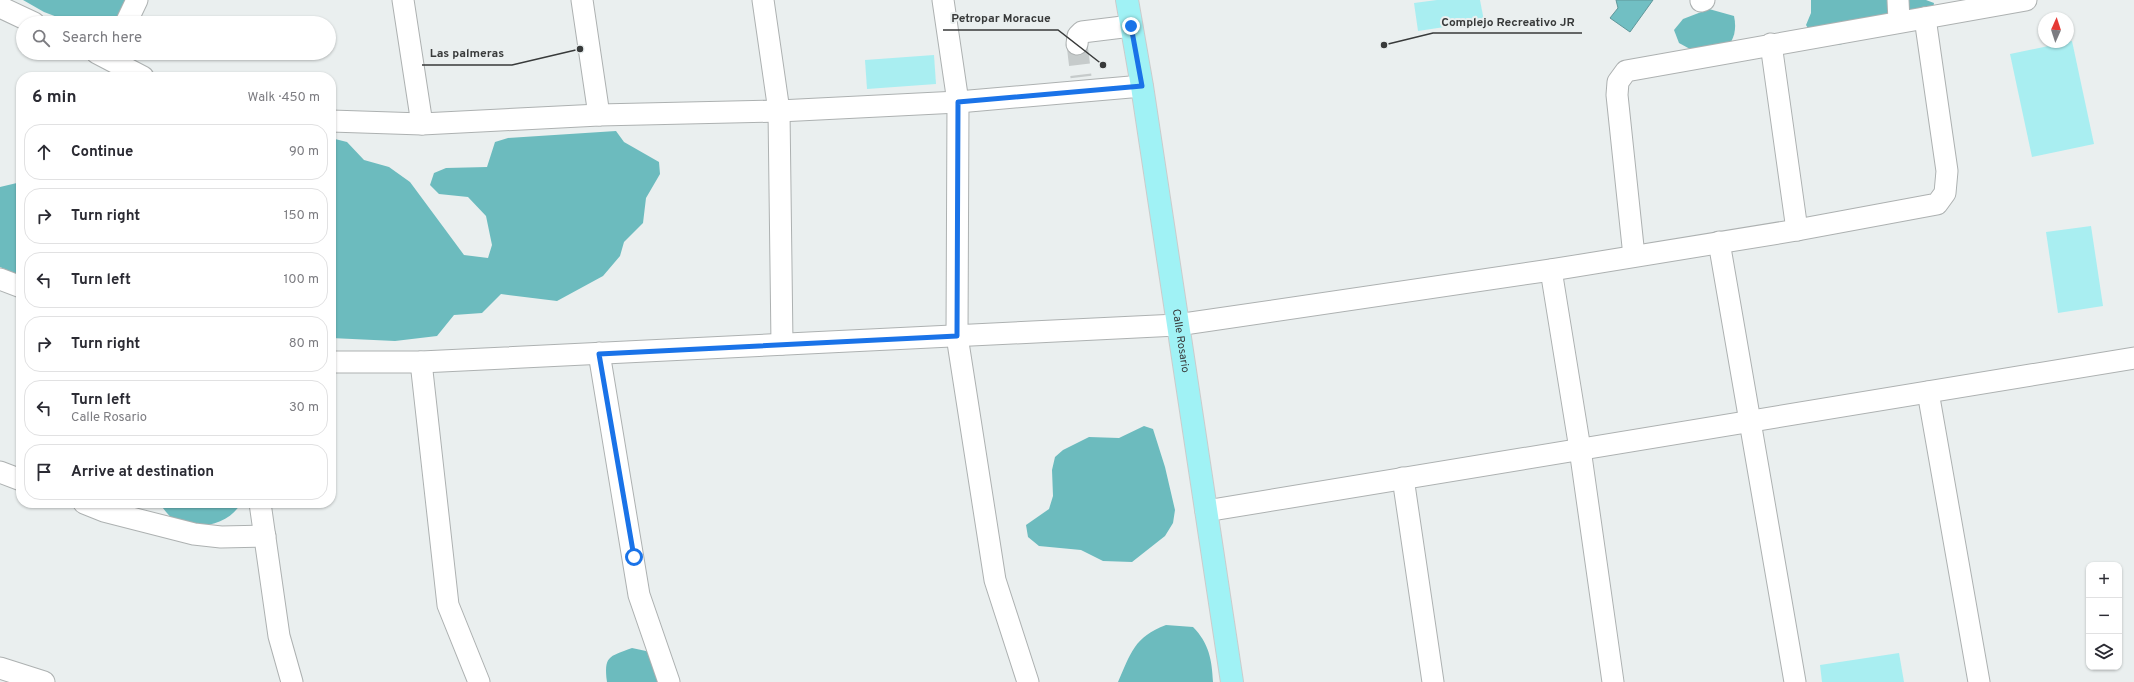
<!DOCTYPE html>
<html lang="en">
<head>
<meta charset="utf-8">
<style>
  body { margin:0; font-family:Overpass,sans-serif; background:#f7f7f7; color:#2b2b33 }
  .controls { position:absolute; right:12px; bottom:12px; display:grid; overflow:hidden; border-radius:8px; box-shadow:0 1px 3px #0004 }
  .controls button { width:36px; height:36px; display:grid; place-items:center; padding:0; border:0; border-bottom:1px solid #e1e1e2; background:#fff; color:#2b2b33; font:20px sans-serif }
  .compass { position:absolute; left:2038px; top:12px; width:36px; height:36px; border-radius:50%; background:#fff; box-shadow:0 1px 3px #0004; rotate:3deg }
  .stop { position:absolute; width:12px; height:12px; margin:-9px; border:3px solid #1a73e8; border-radius:50%; background:#fff }
  .stop.end { background:#1a73e8; border-color:#fff; box-shadow:0 1px 4px #0008 }
  .list { margin:0; padding:0; list-style:none }
  h2 { display:flex; justify-content:space-between; align-items:center; height:52px; margin:0; padding:0 16px; font-size:17px }
  h2 small { font-size:13px; font-weight:400; color:#7c7c81 }
  .list li { display:grid; grid-template-columns:26px 1fr auto; gap:12px; align-items:center; box-sizing:border-box; height:56px; margin:0 8px 8px; padding:0 8px; border:1px solid #e1e1e2; border-radius:16px }
  .list b { display:block; font-size:15px; white-space:nowrap }
  .list p { margin:0; font-size:13px; white-space:nowrap; color:#7c7c81 }
  .list em { font-size:13px; font-style:normal; color:#7c7c81 }
  .icon { flex:none; width:22px; height:22px; fill:none; stroke:currentColor; stroke-width:2; stroke-linecap:round; stroke-linejoin:round }
  .map { position:relative; flex:none; width:2134px; height:682px; overflow:hidden }
  .search { position:absolute; background:#fff; box-shadow:0 1px 3px #0004; left:16px; top:16px; width:320px; height:44px; display:flex; align-items:center; gap:10px; box-sizing:border-box; padding:0 14px; border-radius:22px; color:#7c7c81; font-size:15px }
  .panel { position:absolute; background:#fff; box-shadow:0 1px 3px #0004; left:16px; top:72px; width:320px; height:436px; border-radius:16px }
  .map>svg:first-child { display:block }
  .green { fill:#a9eef1 }
  .forest { fill:#6cbbbe }
  .water { fill:#71bfc3; stroke:#60979a }
  .lines { fill:none; stroke-linecap:round; stroke-linejoin:round }
  .minor-tunnel { stroke:#c6cbcb; stroke-width:21; stroke-dasharray:21 10; stroke-linecap:butt }
  .minor-casing { stroke:#adb1b1; stroke-width:23 }
  .major-casing { stroke:#cbcccc; stroke-width:24 }
  .minor { stroke:#fff; stroke-width:21 }
  .major { stroke:#a0f2f5; stroke-width:22 }
  .route { stroke:#1a73e8; stroke-width:5 }
  .labels { text-anchor:middle; dominant-baseline:central; stroke-width:4; stroke-linejoin:round; paint-order:stroke }
  .street-label { font-size:11px; fill:#383a3a; stroke:#eaefef }
  .leader { fill:none; stroke:#383a3a; stroke-width:1.5 }
  .callout-dot { fill:#383a3a; stroke:#eaefef; stroke-width:1.5 }
  .callout-label { font-size:12px; text-anchor:middle; font-weight:bold; fill:#383a3a; stroke:#eaefef; stroke-width:4; stroke-linejoin:round; paint-order:stroke }
</style>
</head>
<body>
<div class="map">
<svg width="2134" height="682" viewBox="0 0 2134 682">
  <rect width="100%" height="100%" fill="#eaefef"/>
  <g class="green">
    <path d="M1437,0H1480L1484,21L1418,31L1414,3Z"/>
    <path d="M2072,41L2094,144L2032,157L2010,54Z"/>
    <path d="M934,55L936,84L867,89L865,60Z"/>
    <path d="M2091,226L2103,306L2058,313L2046,232Z"/>
    <path d="M1899,653L1904,682H1822L1820,665Z"/>
  </g>
  <g class="forest">
    <path d="M23,0H128L116,23H73L44,12Z"/>
    <path d="M1811,0H1926L1934,3L1932,16C1909,22 1883,26 1861,36C1852,39 1846,45 1835,45C1821,44 1813,37 1806,25L1811,13Z"/>
    <path d="M1709,9L1734,16C1737,30 1734,39 1726,50L1690,49L1679,43L1674,30L1683,19Z"/>
    <path d="M616,131L624,142L659,162L660,174L646,198L643,223L624,242L620,256L603,276L557,301L501,294L482,313L454,315L437,336L395,341L331,338V138L347,142L364,160L389,167L410,182L464,255L488,258L492,245L486,216L468,197L439,194L430,185L434,173L446,168L487,167L495,142L508,138Z"/>
    <path d="M21,182V276L0,267V187Z"/>
    <path d="M1144,426L1153,429L1165,467L1175,510L1173,523L1165,536L1132,562L1103,561L1081,550L1039,546L1028,537L1026,525L1049,509L1053,496L1052,470L1055,457L1063,450L1089,437L1119,438Z"/>
    <path d="M159,503H241C230,524 197,532 176,521C169,517 164,509 159,503Z"/>
    <path d="M1166,625L1193,627C1209,643 1212,660 1213,682H1118C1131,653 1134,637 1166,625Z"/>
    <path d="M632,648L646,651L659,657L669,682H607C604,656 608,657 632,648Z"/>
  </g>
  <path class="water" d="M1616,0H1653L1630,32L1610,18L1618,8Z"/>
  <g class="lines">
    <path class="minor-tunnel" d="M1077,44L1081,77"/>
    <g class="minor-casing">
      <g id="minor">
        <path d="M403,0L422,124"/>
        <path d="M582,0L599,115"/>
        <path d="M763,0L779,111L782,344"/>
        <path d="M943,0L958,102L957,336L995,580L1028,682"/>
        <path d="M1898,0L1899,21"/>
        <path d="M1701,1L1704,0"/>
        <path d="M0,7L34,23"/>
        <path d="M126,23L137,0"/>
        <path d="M1077,44L1078,36L1082,32L1131,26"/>
        <path d="M1771,44L1797,230"/>
        <path d="M97,53L143,77"/>
        <path d="M331,121L422,124L599,115L779,111L958,102L1142,86"/>
        <path d="M1719,242L1795,682"/>
        <path d="M1634,256L1617,95L1618,82L1626,71L2026,0"/>
        <path d="M1551,270L1580,449L1613,682"/>
        <path d="M0,279L21,287"/>
        <path d="M599,353L639,595L669,682"/>
        <path d="M331,362H421L1177,325L1551,270L1797,230L1937,204L1945,193L1947,171L1925,18"/>
        <path d="M421,362L448,605L479,682"/>
        <path d="M1928,392L1979,682"/>
        <path d="M0,472L21,480"/>
        <path d="M1403,478L1433,682"/>
        <path d="M84,503L104,511L194,534L221,537L265,536"/>
        <path d="M260,503L279,636L292,682"/>
        <path d="M1206,511L2134,358"/>
        <path d="M0,668L44,682"/>
      </g>
    </g>
    <g class="major-casing">
      <g id="major">
        <path id="s1" d="M1127,0L1142,86L1232,682"/>
      </g>
    </g>
    <use href="#minor" class="minor"/>
    <use href="#major" class="major"/>
  </g>
  <g class="lines">
    <path class="route" d="M634,557L599,354L957,336L958,102L1142,86L1131,26"/>
  </g>
  <g class="labels">
    <g class="street-label">
      <text stroke="none"><textPath href="#s1" startOffset="345">Calle Rosario</textPath></text>
    </g>
  </g>
  <path class="leader" d="M1103 65L1058 30H943M1384 45L1433 33H1582M580 49L512 65H422"/>
  <g class="callout-dot">
    <circle cx="1103" cy="65" r="4"/>
    <circle cx="1384" cy="45" r="4"/>
    <circle cx="580" cy="49" r="4"/>
  </g>
  <g class="callout-label">
    <text x="1001" y="22">Petropar Moracue</text>
    <text x="1508" y="26">Complejo Recreativo JR</text>
    <text x="467" y="57">Las palmeras</text>
  </g>
</svg>
<div class="controls">
<button>+</button>
<button>−</button>
<button><svg class="icon" aria-label="layers" viewBox="0 0 24 24"><path d="M12 4l9 5-9 5-9-5zM3 14l9 5 9-5"/></svg></button>
</div>
<svg class="compass" viewBox="-18 -18 36 36"><path d="M0-13l5 13h-10z" fill="#e53935"/><path d="M0 13l5-13h-10z" fill="#7c7c81"/></svg>
<div class="stop" style="left:634px;top:557px"></div>
<div class="stop end" style="left:1131px;top:26px"></div>
<div class="search"><svg class="icon" aria-label="search" viewBox="0 0 24 24"><circle cx="10" cy="10" r="6"/><path d="M15 15l6 6"/></svg>Search here</div>
<section class="panel">
<h2>6 min<small>Walk · 450 m</small></h2>
<ul class="list">
<li><svg class="icon" aria-label="ahead" viewBox="0 0 24 24"><path d="M12 20V5M6 11l6-6 6 6"/></svg><div><b>Continue</b></div><em>90 m</em></li>
<li><svg class="icon" aria-label="right" viewBox="0 0 24 24"><path d="M7 20v-9h11M14 6l5 5-5 5"/></svg><div><b>Turn right</b></div><em>150 m</em></li>
<li><svg class="icon" aria-label="left" viewBox="0 0 24 24"><path d="M17 20v-9H6M10 6l-5 5 5 5"/></svg><div><b>Turn left</b></div><em>100 m</em></li>
<li><svg class="icon" aria-label="right" viewBox="0 0 24 24"><path d="M7 20v-9h11M14 6l5 5-5 5"/></svg><div><b>Turn right</b></div><em>80 m</em></li>
<li><svg class="icon" aria-label="left" viewBox="0 0 24 24"><path d="M17 20v-9H6M10 6l-5 5 5 5"/></svg><div><b>Turn left</b><p>Calle Rosario</p></div><em>30 m</em></li>
<li><svg class="icon" aria-label="arrive" viewBox="0 0 24 24"><path d="M6 21V4h12l-3 4 3 4H6"/></svg><div><b>Arrive at destination</b></div></li>
</ul>
</section>
</div>
</body>
</html>
